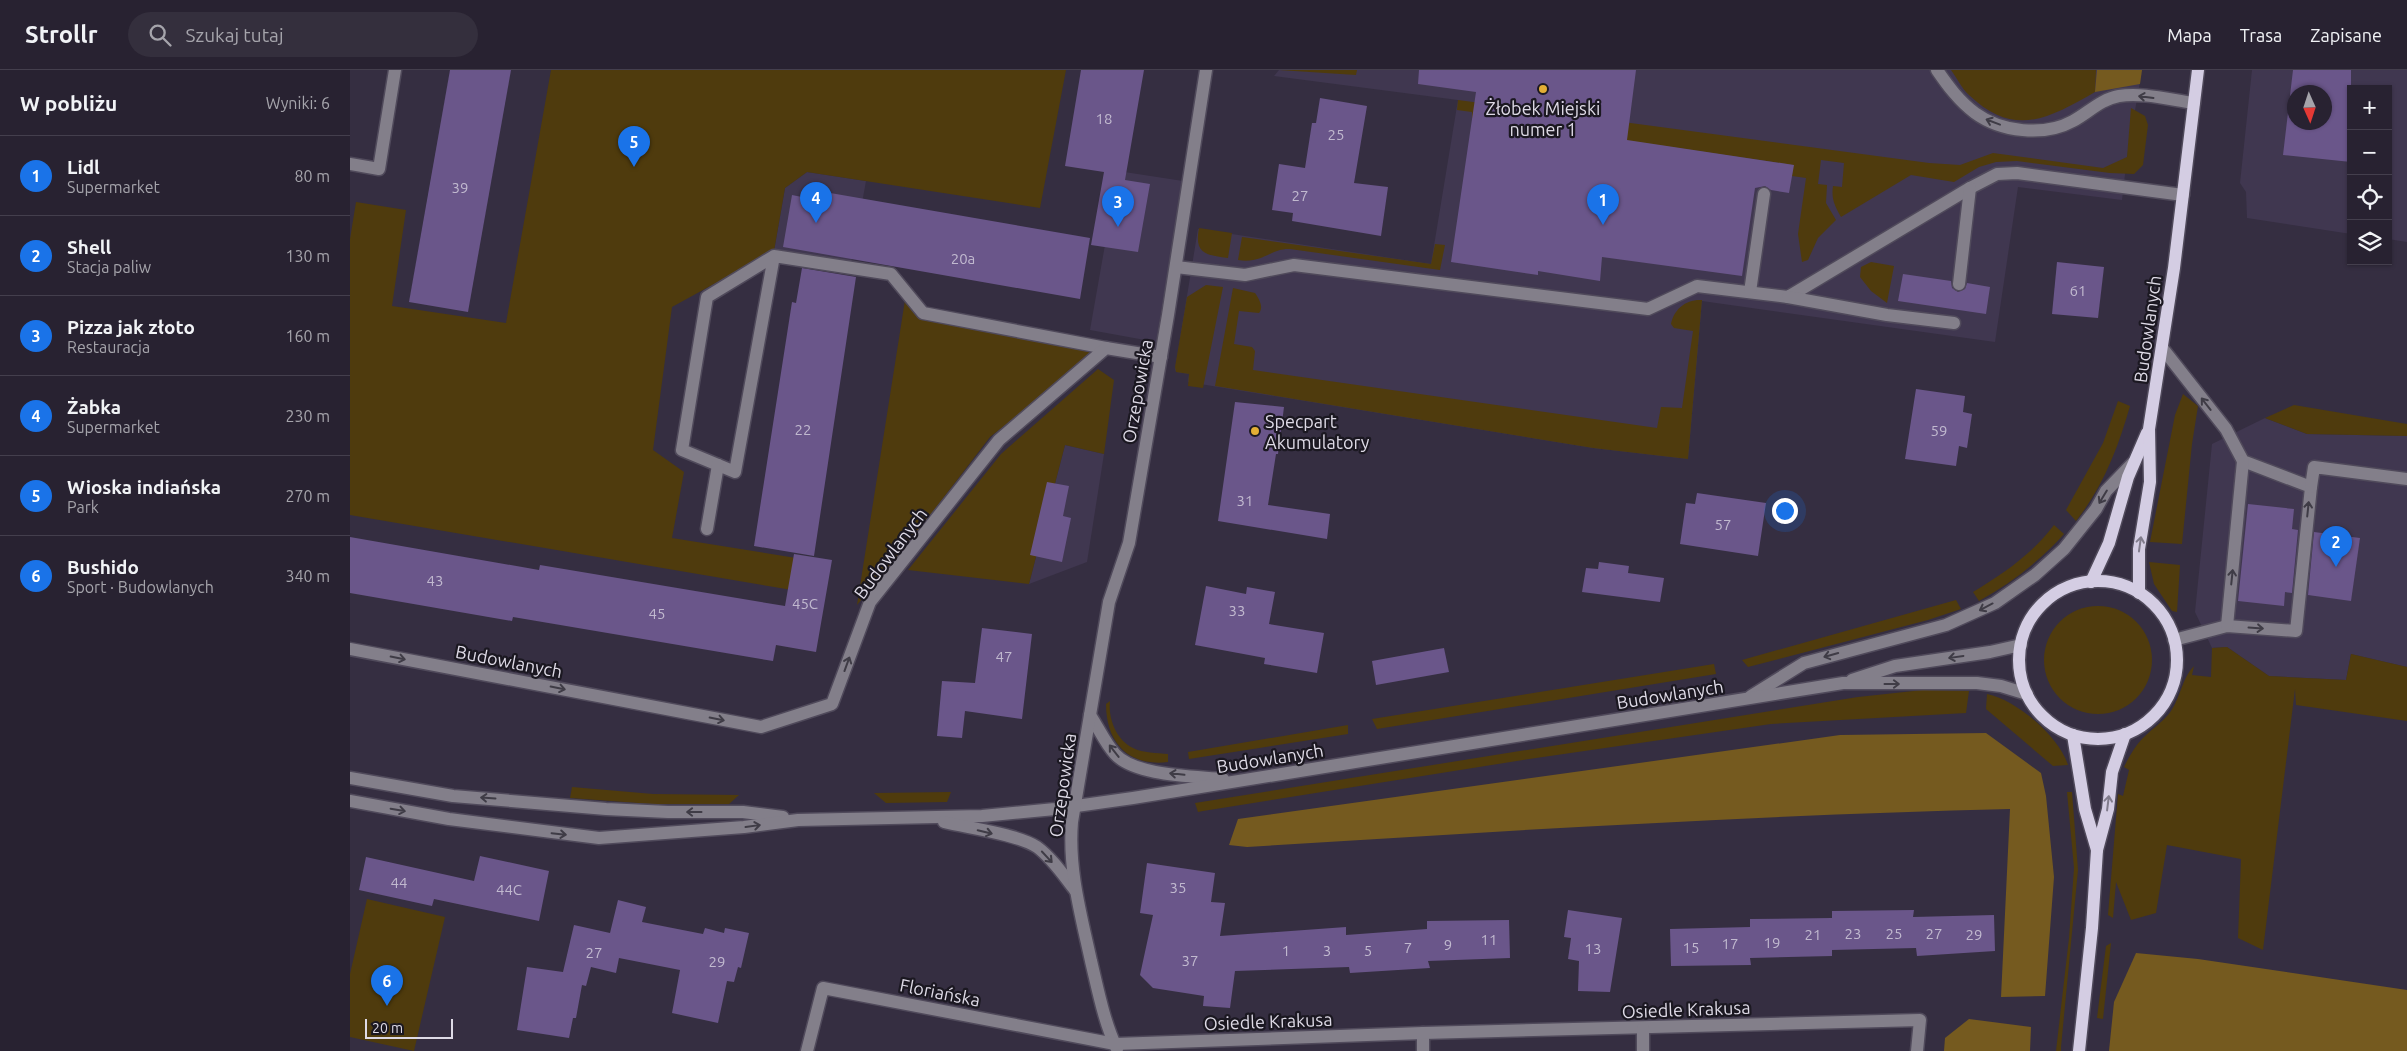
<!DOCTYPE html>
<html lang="pl">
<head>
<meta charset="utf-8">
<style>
  body { margin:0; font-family:Ubuntu,sans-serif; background:#342f3d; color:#f1f3f6 }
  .controls { position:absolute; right:15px; top:15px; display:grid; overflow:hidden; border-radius:0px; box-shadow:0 1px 4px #0004 }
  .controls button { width:45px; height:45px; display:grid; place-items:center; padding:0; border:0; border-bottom:1px solid #443f4d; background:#282231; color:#f1f3f6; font:25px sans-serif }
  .compass { position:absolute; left:1937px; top:15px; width:45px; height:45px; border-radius:50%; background:#282231; box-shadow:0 1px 4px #0004; rotate:177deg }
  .scale { position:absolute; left:15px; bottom:12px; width:88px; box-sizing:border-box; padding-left:5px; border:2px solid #dedae6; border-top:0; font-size:14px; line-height:18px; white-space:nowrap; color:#dedae6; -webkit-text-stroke:4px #1b1821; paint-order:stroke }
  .you { position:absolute; left:1434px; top:440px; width:18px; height:18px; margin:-12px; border:4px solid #fff; border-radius:50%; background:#1a73e8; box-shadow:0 0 0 8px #1a73e833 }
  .badge { display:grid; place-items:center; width:32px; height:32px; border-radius:50%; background:#1a73e8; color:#fff; font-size:16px; font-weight:700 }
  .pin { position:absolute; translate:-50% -41px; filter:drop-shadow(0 1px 2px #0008) }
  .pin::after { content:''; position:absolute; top:26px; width:18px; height:15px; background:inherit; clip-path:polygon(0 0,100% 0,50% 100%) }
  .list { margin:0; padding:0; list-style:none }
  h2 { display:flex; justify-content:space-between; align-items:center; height:65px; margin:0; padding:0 20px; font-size:21px }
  h2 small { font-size:16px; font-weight:400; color:#a5a4ab }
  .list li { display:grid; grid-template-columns:32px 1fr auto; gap:15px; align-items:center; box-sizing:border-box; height:80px; padding:0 20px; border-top:1px solid #443f4d }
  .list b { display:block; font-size:19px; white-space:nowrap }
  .list p { margin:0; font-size:16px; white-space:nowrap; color:#a5a4ab }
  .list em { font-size:16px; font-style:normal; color:#a5a4ab }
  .icon { flex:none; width:28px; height:28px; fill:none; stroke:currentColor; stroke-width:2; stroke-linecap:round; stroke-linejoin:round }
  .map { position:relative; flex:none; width:2057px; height:981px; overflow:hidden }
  header { display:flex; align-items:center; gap:30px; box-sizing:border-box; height:70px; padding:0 25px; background:#282231; border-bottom:1px solid #443f4d }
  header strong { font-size:24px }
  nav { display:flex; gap:28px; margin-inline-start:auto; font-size:18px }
  .search { width:350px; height:45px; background:#342f3d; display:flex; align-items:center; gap:12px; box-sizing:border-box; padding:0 18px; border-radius:28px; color:#a5a4ab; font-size:19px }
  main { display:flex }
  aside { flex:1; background:#282231 }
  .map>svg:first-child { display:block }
  .built { fill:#403750; fill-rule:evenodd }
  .green { fill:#4f3b0d }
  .forest { fill:#755a1f }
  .building { fill:#6a568a; fill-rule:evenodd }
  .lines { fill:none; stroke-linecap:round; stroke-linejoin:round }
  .minor-casing { stroke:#504a5b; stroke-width:15 }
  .major-casing { stroke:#504a5b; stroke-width:15 }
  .minor { stroke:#837f8a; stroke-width:12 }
  .major { stroke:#d4cde3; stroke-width:12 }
  .oneway { stroke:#3f3c46 }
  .oneway2 { stroke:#817c8c }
  .poi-dot { fill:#e3ae35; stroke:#1b1821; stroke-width:2 }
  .labels { text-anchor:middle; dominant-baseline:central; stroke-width:4.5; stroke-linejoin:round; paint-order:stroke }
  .number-label { font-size:15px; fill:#c1b9cf }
  .poi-label { font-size:18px; fill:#dedae6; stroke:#1b1821 }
  .street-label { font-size:18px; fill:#dedae6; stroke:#1b1821 }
</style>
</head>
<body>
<header>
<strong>Strollr</strong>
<div class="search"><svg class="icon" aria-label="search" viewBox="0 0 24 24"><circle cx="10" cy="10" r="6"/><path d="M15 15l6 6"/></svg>Szukaj tutaj</div>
<nav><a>Mapa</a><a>Trasa</a><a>Zapisane</a></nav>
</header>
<main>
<aside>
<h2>W pobliżu<small>Wyniki: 6</small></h2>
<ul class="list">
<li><span class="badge">1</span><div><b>Lidl</b><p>Supermarket</p></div><em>80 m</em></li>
<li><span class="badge">2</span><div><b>Shell</b><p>Stacja paliw</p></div><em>130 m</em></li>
<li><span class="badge">3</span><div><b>Pizza jak złoto</b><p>Restauracja</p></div><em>160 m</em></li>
<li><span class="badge">4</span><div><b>Żabka</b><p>Supermarket</p></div><em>230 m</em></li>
<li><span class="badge">5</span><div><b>Wioska indiańska</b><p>Park</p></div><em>270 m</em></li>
<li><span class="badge">6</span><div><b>Bushido</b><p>Sport · Budowlanych</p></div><em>340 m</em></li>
</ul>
</aside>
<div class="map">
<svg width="2057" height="981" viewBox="0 0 2057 981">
  <rect width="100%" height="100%" fill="#352e41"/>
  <g class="built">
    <path d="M929,0H1792L1777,87L1772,130L1668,117L1645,272L1352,231L1338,389L1243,378L838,312L839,304L826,302L825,299L848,159L1081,194L1108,30L924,6Z"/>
    <path d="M1902,0H2057V172L2038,169V19H2001V164L1897,148L1896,122L1890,113ZM1944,22H1974V52H1944Z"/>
    <path d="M768,101L833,111L806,272L740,260Z"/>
    <path d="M457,102L516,111L501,194L424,181L435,118Z"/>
    <path d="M1915,348L1957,364L2057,366V597L2001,584L1996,610L1919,606L1877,577L1862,578L1845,542L1862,374Z"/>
    <path d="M715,375L754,384L737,492L679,514Z"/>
  </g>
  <g class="green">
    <path d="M201,0H716L690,138L457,102L435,118L424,181L322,237L303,380L334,402L322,468L446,488L442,520L0,445V169L6,132L56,140L42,236L156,253Z"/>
    <path d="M929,0H1007L1006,5Z"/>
    <path d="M1601,0H1746L1745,22C1698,49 1664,68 1619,25C1612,19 1607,8 1601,0Z"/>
    <path d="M1108,30L1579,93L1610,95L1643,83L1753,98L1777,87L1781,38L1795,46L1798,55L1793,95L1784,104L1760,103L1667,91L1646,92L1629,97L1604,112L1561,105L1491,147C1485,136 1481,129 1483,116L1492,117L1494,93L1471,90L1468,114L1477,115L1476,133L1486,150L1468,168L1458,190L1452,192L1448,164L1456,108L1442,106L1443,95L1122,48V42L1107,40Z"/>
    <path d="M849,158L882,163L878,188C856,185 844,184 849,158Z"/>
    <path d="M892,167L1081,194L1085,174L1095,175L1090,200L940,179C920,178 914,194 888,190Z"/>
    <path d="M1521,192L1544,196L1537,233L1521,221L1510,207L1511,197Z"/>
    <path d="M856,215L873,217L853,318L838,316L839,304L826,302L825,297L837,227Z"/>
    <path d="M883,218L905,223C909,229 914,237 909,243L889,241L884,274L902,277L905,281L903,300L1307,358L1311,337L1332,338L1343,261L1324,258L1321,254C1324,239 1336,229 1352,230L1338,389L1243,378L865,316Z"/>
    <path d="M555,230L573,250L750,281L640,367L551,483L507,535Z"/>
    <path d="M748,299L764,310L754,384L715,375L679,514L558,500L651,384Z"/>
    <path d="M1833,324L1848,336L1842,374L1832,474L1800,472L1825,345Z"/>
    <path d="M1768,331L1780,336C1768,378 1753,417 1726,451L1716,440L1753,373Z"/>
    <path d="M1944,335L2057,354V366L1957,364L1915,348Z"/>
    <path d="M1704,455L1714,464C1690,491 1661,513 1629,531L1623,522C1654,503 1682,484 1704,455Z"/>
    <path d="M1799,492L1830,495L1827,542L1822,541L1804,514Z"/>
    <path d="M1606,530L1611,539L1578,550L1398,597L1392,590Z"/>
    <circle cx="1748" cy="590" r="54"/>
    <path d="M1877,577L1919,606L1996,610L2001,584L2057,597V651L1946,635L1945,619L1913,880L1888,868L1891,789L1817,775L1806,843L1781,850L1766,812L1763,848L1758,845L1768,724L1773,726L1779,700L1774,697C1779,687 1785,676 1793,668C1803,658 1813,652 1821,641C1831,626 1832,608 1844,596L1842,605L1861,607L1862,578Z"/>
    <path d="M1364,594L1366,604L1027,659L1022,649Z"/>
    <path d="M1573,620L1619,621L1616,643L1421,654L1173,690L853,741L848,742L845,733L1508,627Z"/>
    <path d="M1637,624C1667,630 1709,667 1718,695L1703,696L1636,639Z"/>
    <path d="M760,631C758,648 766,670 783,678C793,683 807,683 818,684V692C778,697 756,672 756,634Z"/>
    <path d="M998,655V664L839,689L838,682Z"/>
    <path d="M222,717L303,724L389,725L379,734H302L220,728Z"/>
    <path d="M601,722L597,732L536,733L524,723Z"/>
    <path d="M1717,722H1722L1728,800L1711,977V981H1706L1719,868L1724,798Z"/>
    <path d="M17,829L95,847L64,981L0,967V904Z"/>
    <path d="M1761,873L1753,949L1747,948L1756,876Z"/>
  </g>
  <g class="forest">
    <path d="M1747,0H1792L1790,14L1745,22Z"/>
    <path d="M1636,663L1691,703L1696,726L1704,807L1695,926L1651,927L1660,739C1406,745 1151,761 897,777L879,775L888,749L1490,665Z"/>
    <path d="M1786,883L1848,889L2057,920V981H1759L1764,932Z"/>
    <path d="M1619,949L1681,957L1680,981H1594L1595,968Z"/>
  </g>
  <g class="building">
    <path d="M100,0H161L118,242L59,232Z"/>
    <path d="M731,0H794L775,110L800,114L788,182L741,175L754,102L715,96Z"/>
    <path d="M1069,0H1286L1277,70L1444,95L1439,123L1421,120L1415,116L1405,118L1392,206L1252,187L1250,211L1188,201V205L1101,192L1126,22L1068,14Z"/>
    <path d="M1943,0H2001V92L1933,85ZM1944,22H1974V52H1944Z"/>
    <path d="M970,28L1017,36L1004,113L1038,117L1031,166L942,151L943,143L922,140L929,94L955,98L962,53H966Z"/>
    <path d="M463,120L740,168L730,229L433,177L442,125L462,129Z"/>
    <path d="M1707,192L1754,197L1748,248L1702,244Z"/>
    <path d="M452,198L506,207L464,486L404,476L442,232L446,233Z"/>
    <path d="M1553,204L1601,211L1602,218L1608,222L1615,219L1617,213L1640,217L1636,244L1548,231Z"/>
    <path d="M1566,319L1615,326L1613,342L1622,344L1617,378L1609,376L1606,396L1555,389Z"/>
    <path d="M885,332L934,337L928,384H926L918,435L980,444L977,469L868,451Z"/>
    <path d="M697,412L719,416L713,446L721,448L712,492L680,485Z"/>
    <path d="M1347,423L1416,433L1408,486L1330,474L1336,433L1345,434Z"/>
    <path d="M1898,434L1944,439L1942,459L1948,460L1942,523L1935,522L1934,536L1888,531Z"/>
    <path d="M1964,462L2010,468L2001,531L1958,525Z"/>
    <path d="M0,467L189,500L190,495L435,536L444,484L482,490L466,582L426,575L423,591L163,547L162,551L0,523Z"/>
    <path d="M1249,492L1279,496L1278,503L1314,508L1310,532L1232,522L1236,498L1248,499Z"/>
    <path d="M856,516L896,524L897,517L925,522L919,554L974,563L967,603L914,594L915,588L845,575Z"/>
    <path d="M632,558L682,564L672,649L615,641L612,668L587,666L592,611L625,613Z"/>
    <path d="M1094,578L1099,602L1026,615L1022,591Z"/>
    <path d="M130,786L199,801L189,851L84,829L82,836L9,820L16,787L124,811Z"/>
    <path d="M797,793L865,803L861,832L875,833L870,866L996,857V865L1077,859V851L1159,850L1160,888L1078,891L1080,898L1000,903L999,897L885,901L880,938L853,936L854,926L803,918L790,905L803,845L790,843Z"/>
    <path d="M268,830L296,837L292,852L353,864L355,858L374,863L375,858L399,863L391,898L388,897L384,912L377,911L368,953L322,943L330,900L269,888L266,903L241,897L236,916L232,915L226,948H223L219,968L167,960L177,897L213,902L224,855L260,863Z"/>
    <path d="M1218,840L1272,848L1260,922L1228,921L1229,891L1218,889L1221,868L1214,867Z"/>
    <path d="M1564,840L1563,847L1644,845L1645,881L1567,886L1566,878L1482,880V886L1400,888L1401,895L1321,896L1320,859L1400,857V849L1482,848V841Z"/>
  </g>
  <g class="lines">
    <g class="minor-casing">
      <g id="minor">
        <path d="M1587,0C1598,16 1609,31 1625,43C1651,62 1694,67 1723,51C1738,43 1751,29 1769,26C1792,22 1821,30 1844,33"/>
        <path d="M0,94L29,99L45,0"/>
        <path d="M424,186L385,402L332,380L357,227L424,186L541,204L573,243L756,278"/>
        <path d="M826,197L895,205L944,195L1298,239L1347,216L1438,227L1620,118L1647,104L1667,103L1833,125"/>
        <path d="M1609,214L1620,118"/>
        <path d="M1400,222L1414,124"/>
        <path d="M1438,227L1537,245L1604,253"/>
        <path d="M1813,279L1876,359L1893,391L1961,417L1946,561L1877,556L1824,570"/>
        <path d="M1961,417L1964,397L2057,409"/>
        <path d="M357,459L368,395"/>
        <path d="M1877,556L1893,391"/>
        <path d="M0,579L411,657L482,634L520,532L649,370L756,278L811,287"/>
        <path d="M1502,610L1545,596L1640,582L1671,575"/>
        <path d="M1401,626L1454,593L1596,555L1645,533L1685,505L1714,479L1746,439L1756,421L1783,393"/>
        <path d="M740,645C748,657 755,673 765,684C785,706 843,706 873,709"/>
        <path d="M0,708L103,726L256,739L318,742H393L433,747"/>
        <path d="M0,731L99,749L249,768L394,757L448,750L632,746L705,739L783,728L1493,613H1627L1651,616L1677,624"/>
        <path d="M594,752C618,758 667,764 687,777C702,788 714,806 725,820"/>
        <path d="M1073,963V981"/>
        <path d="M767,979C754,952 748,920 741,891C731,845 718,799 722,752L759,532L779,473L818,245L856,0"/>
        <path d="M457,981L473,918L765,974L1073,963L1570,950L1567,981"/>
        <path d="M1293,981V958"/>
      </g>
    </g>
    <g class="major-casing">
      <g id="major">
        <circle cx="1748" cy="590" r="79"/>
        <path d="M1741,512L1759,473L1778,407L1797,363"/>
        <path d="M1789,523V479L1800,412L1799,359L1824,198L1848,0"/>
        <path d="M1723,665L1735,739L1747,780"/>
        <path d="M1729,981L1742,858L1747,780L1758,739L1762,702L1775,664"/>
      </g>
    </g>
    <use href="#minor" class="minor"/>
    <use href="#major" class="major"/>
  </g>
  <defs><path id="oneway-shaft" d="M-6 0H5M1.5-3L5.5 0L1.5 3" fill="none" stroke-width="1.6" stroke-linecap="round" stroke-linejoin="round" transform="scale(1.25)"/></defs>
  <g class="oneway">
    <use href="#oneway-shaft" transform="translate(1796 27) rotate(-173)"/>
    <use href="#oneway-shaft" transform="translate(1643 52) rotate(-159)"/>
    <use href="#oneway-shaft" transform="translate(1856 334) rotate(-128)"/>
    <use href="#oneway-shaft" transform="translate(1753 427) rotate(121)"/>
    <use href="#oneway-shaft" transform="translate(1958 439) rotate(-84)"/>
    <use href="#oneway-shaft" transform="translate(1882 507) rotate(-84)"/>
    <use href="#oneway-shaft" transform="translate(1636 537) rotate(152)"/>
    <use href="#oneway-shaft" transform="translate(1906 558) rotate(4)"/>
    <use href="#oneway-shaft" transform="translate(1481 585) rotate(164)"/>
    <use href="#oneway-shaft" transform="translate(1606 587) rotate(172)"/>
    <use href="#oneway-shaft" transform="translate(48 588) rotate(11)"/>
    <use href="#oneway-shaft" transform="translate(497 594) rotate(-70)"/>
    <use href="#oneway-shaft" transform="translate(1542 614)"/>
    <use href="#oneway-shaft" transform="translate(208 618) rotate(11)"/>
    <use href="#oneway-shaft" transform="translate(367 649) rotate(11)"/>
    <use href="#oneway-shaft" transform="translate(764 681) rotate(-128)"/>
    <use href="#oneway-shaft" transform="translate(827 704) rotate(-174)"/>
    <use href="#oneway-shaft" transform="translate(138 728) rotate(-176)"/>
    <use href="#oneway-shaft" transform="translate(48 740) rotate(10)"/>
    <use href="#oneway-shaft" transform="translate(344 742) rotate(-180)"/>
    <use href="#oneway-shaft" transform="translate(403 756) rotate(-8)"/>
    <use href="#oneway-shaft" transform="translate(635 762) rotate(13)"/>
    <use href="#oneway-shaft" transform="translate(209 764) rotate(6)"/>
    <use href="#oneway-shaft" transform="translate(697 787) rotate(47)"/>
  </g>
  <g class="oneway2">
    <use href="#oneway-shaft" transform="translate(1790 474) rotate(-82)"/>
    <use href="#oneway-shaft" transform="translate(1758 733) rotate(-83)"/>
  </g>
  <g class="poi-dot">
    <circle cx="1193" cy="19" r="5"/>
    <circle cx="905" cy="361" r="5"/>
  </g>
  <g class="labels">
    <g class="number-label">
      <text x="754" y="48">18</text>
      <text x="986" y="64">25</text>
      <text x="110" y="117">39</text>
      <text x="950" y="125">27</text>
      <text x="613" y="188">20a</text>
      <text x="1728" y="220">61</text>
      <text x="453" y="359">22</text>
      <text x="1589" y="360">59</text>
      <text x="895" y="430">31</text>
      <text x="1373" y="454">57</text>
      <text x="85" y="510">43</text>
      <text x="455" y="533">45C</text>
      <text x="887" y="540">33</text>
      <text x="307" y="543">45</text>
      <text x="654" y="586">47</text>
      <text x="49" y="812">44</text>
      <text x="828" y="817">35</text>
      <text x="159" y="819">44C</text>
      <text x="1503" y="863">23</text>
      <text x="1544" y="863">25</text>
      <text x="1584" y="863">27</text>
      <text x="1463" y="864">21</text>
      <text x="1624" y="864">29</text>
      <text x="1139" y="869">11</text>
      <text x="1422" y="872">19</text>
      <text x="1380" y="873">17</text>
      <text x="1098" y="874">9</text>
      <text x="1058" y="877">7</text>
      <text x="1341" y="877">15</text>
      <text x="1243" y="878">13</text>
      <text x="936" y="880">1</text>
      <text x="977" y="880">3</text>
      <text x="1018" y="880">5</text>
      <text x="244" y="882">27</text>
      <text x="840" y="890">37</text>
      <text x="367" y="891">29</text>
    </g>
    <g class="poi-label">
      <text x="1193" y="38">Żłobek Miejski<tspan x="1193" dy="21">numer 1</tspan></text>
      <text x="915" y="351" text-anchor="start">Specpart<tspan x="915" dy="21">Akumulatory</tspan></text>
    </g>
    <g class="street-label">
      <text transform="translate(1797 259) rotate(-82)">Budowlanych</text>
      <text transform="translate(787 321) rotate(-80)">Orzepowicka</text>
      <text transform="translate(540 483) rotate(-53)">Budowlanych</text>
      <text transform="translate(159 591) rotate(11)">Budowlanych</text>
      <text transform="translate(1320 624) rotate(-9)">Budowlanych</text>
      <text transform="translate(920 688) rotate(-9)">Budowlanych</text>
      <text transform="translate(712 715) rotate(-82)">Orzepowicka</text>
      <text transform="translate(590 922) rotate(11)">Floriańska</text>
      <text transform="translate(1336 939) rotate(-2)">Osiedle Krakusa</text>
      <text transform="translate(918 951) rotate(-2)">Osiedle Krakusa</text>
    </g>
  </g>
</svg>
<div class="controls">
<button>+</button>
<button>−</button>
<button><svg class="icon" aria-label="locate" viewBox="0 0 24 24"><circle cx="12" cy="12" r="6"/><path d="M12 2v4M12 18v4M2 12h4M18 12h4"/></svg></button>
<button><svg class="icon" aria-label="layers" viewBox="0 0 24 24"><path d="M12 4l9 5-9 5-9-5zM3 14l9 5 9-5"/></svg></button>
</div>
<svg class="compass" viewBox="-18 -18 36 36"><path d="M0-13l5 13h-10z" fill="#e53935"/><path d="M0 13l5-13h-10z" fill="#a5a4ab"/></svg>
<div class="scale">20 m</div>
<div class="you"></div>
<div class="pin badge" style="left:1253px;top:155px">1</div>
<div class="pin badge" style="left:1986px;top:497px">2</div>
<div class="pin badge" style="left:768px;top:157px">3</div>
<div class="pin badge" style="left:466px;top:153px">4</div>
<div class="pin badge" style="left:284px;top:97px">5</div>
<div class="pin badge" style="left:37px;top:936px">6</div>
</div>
</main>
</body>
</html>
